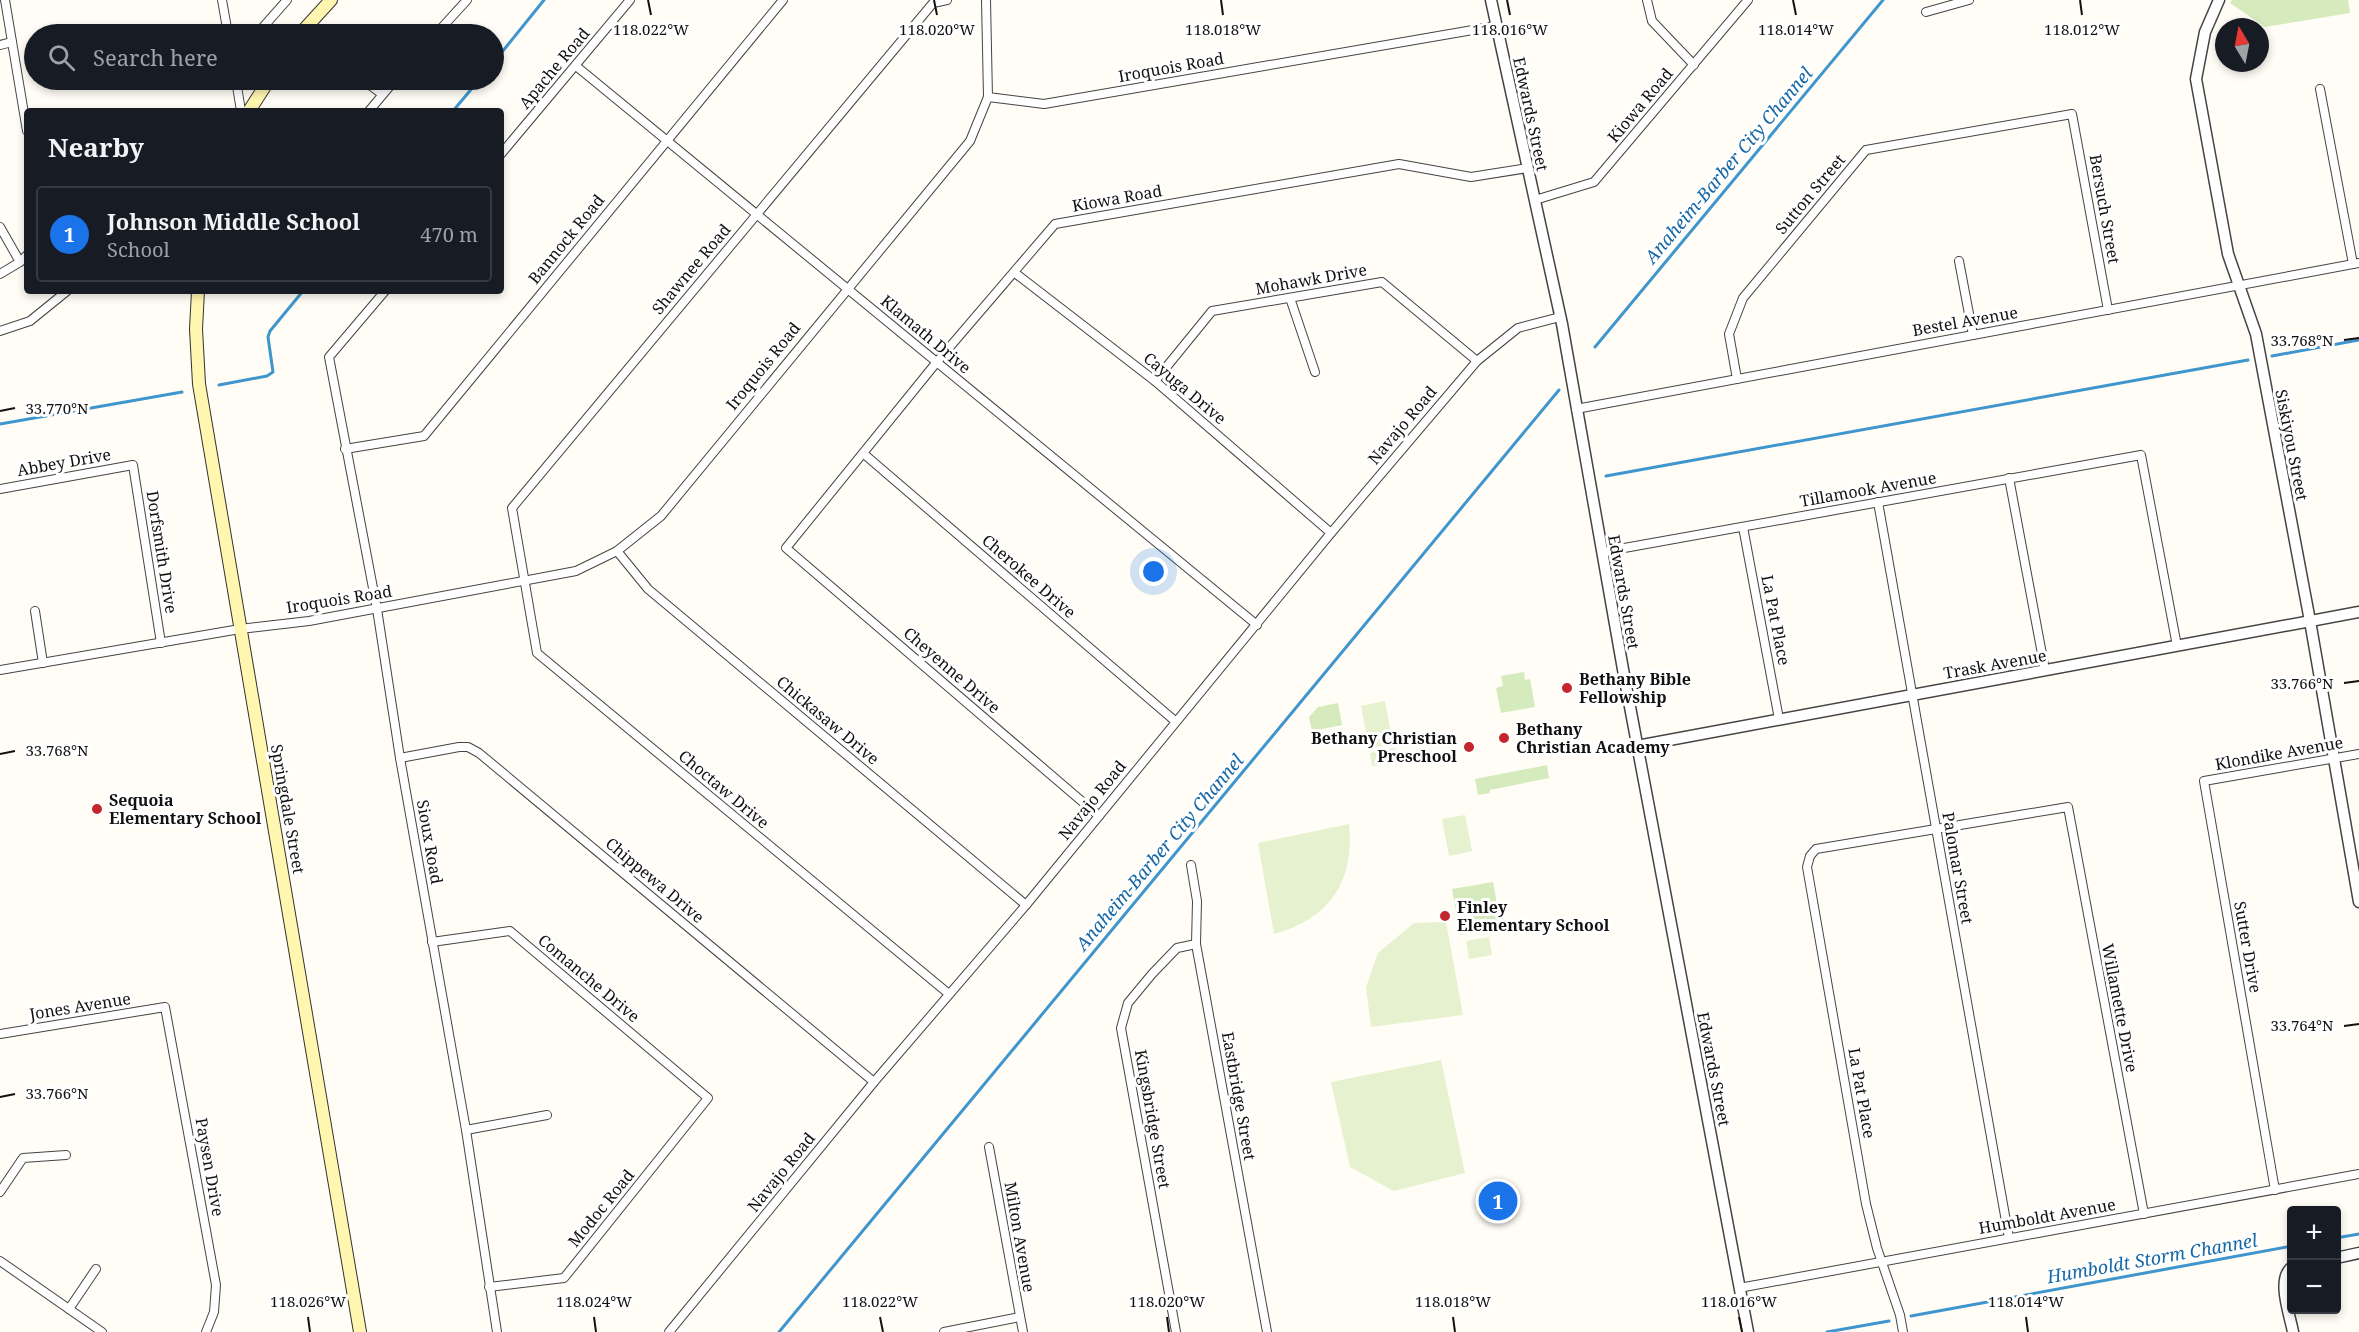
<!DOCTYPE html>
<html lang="en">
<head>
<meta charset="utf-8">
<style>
  body { margin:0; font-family:"Noto Serif",serif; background:#20242c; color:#f1f3f6 }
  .controls { position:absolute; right:18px; bottom:18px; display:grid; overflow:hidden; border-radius:6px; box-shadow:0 3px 9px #0003 }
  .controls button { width:54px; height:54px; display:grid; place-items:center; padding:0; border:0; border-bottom:2px solid #363941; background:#171b24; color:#f1f3f6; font:30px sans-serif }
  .compass { position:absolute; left:2215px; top:18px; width:54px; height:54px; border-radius:50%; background:#171b24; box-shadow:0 3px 9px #0003; rotate:350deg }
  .you { position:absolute; left:1154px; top:572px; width:21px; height:21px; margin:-15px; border:4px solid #fff; border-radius:50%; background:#1a73e8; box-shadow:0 0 0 9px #1a73e833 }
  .badge { display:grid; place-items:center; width:39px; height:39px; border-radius:50%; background:#1a73e8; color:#fff; font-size:20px; font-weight:700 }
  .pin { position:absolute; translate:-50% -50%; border:3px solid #fff; box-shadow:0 2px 6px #0006 }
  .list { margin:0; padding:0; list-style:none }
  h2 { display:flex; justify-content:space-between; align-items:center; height:78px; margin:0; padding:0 24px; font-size:26px }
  h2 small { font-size:20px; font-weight:400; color:#9ea1a6 }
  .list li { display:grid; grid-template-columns:39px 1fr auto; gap:18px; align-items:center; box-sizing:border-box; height:96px; margin:0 12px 12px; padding:0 12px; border:2px solid #363941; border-radius:6px }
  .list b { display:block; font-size:22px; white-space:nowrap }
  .list p { margin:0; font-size:20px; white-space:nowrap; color:#9ea1a6 }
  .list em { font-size:20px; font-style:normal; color:#9ea1a6 }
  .icon { flex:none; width:33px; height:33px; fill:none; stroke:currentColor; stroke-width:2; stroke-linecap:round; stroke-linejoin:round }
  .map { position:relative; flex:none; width:2359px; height:1332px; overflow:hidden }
  .search { position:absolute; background:#171b24; box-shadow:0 3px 9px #0003; left:24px; top:24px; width:480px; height:66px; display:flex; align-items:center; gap:15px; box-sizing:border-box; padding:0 21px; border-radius:33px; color:#9ea1a6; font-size:22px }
  .panel { position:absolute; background:#171b24; box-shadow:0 3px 9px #0003; left:24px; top:108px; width:480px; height:186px; border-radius:6px }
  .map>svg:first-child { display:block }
  .green { fill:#d5ebbd }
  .pitch { fill:#e6f2cf }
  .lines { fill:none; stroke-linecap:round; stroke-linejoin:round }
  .stream { stroke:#3f96cf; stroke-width:3 }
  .minor-casing { stroke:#444; stroke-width:10 }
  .tertiary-casing { stroke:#444; stroke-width:13 }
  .secondary-casing { stroke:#333; stroke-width:14 }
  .minor { stroke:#fff; stroke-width:8 }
  .tertiary { stroke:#fff; stroke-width:10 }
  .secondary { stroke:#fff6b0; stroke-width:12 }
  .ticks { fill:none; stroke:#111; stroke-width:2 }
  .poi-dot { fill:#c4262e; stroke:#fff; stroke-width:2 }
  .labels { text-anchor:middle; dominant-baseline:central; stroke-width:6; stroke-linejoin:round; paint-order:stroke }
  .street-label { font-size:16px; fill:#111; stroke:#fff }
  .poi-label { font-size:16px; font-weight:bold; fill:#111; stroke:#fff; text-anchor:start }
  .water-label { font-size:18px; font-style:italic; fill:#1768a6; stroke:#fff }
  .ticks-label { font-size:15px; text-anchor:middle; fill:#111; stroke:#fff; stroke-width:6; stroke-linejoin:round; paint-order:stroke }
</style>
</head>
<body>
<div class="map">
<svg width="2359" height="1332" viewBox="0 0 2359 1332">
  <rect width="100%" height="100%" fill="#fffdf5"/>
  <g class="green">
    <path d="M2232,0H2348L2350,13L2265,27L2230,3Z"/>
    <path d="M1524,672L1525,680L1530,679L1535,707L1501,713L1496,688L1503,686L1501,676Z"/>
    <path d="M1338,703L1342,725L1312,731L1309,717L1318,707Z"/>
    <path d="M1547,765L1549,778L1490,790V793L1478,795L1475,779Z"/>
    <path d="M1493,882L1501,927L1460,935L1452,889Z"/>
  </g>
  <g class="pitch">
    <path d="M1385,701L1393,744L1369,748L1361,706Z"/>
    <path d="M1395,748L1398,762L1372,766L1370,753Z"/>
    <path d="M1465,815L1472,851L1449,856L1442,819Z"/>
    <path d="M1349,824C1355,880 1330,919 1274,934L1258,843Z"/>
    <path d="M1446,922L1463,1015L1371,1027L1366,987L1378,953L1414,923Z"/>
    <path d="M1489,937L1492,955L1469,959L1466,941Z"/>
    <path d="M1441,1060L1465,1173L1394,1191L1350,1167L1331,1082Z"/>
  </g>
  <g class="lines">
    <g class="stream">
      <path d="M494,62L544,0"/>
      <path d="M453,111L479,80"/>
      <path d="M1595,347L1883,0"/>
      <path d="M2272,356L2359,340"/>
      <path d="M219,385L267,376L273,372L268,337L270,331L303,291"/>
      <path d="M0,424L182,392"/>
      <path d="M1606,476L2248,360"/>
      <path d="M2336,1238L2359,1234"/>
      <path d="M1911,1316L2292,1246"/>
      <path d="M779,1332L1559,390"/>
      <path d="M1827,1332L1889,1321"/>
    </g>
    <g class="minor-casing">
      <g id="minor">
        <path d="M5,0L27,131"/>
        <path d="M222,0L228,34"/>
        <path d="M947,0L933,3L512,508L537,653L949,994"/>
        <path d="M986,0L988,97"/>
        <path d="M1647,0L1652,21L1694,65"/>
        <path d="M1926,12L1969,0"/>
        <path d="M257,34L287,0"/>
        <path d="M436,34L467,0"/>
        <path d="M0,45L12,42"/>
        <path d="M576,66L1257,625"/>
        <path d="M236,80L241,111"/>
        <path d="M363,80L382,94"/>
        <path d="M2320,89L2353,264"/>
        <path d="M369,111L395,80"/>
        <path d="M501,154L630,0"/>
        <path d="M1535,200L1594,182L1748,0"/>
        <path d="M0,227L20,262"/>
        <path d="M1959,261L1973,335"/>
        <path d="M1015,273L1155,381L1331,533"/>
        <path d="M0,274L20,262L27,255"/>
        <path d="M385,291L329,357L377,609L400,758L466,1130L497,1332"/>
        <path d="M1290,298L1315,372"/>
        <path d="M0,331L30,321L67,291"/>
        <path d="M1737,379L1729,334L1743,298L1866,150L2072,114L2108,310"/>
        <path d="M1155,381L1212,311L1382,282L1477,361"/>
        <path d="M1576,409L2359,263"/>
        <path d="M345,449L424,436L783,0"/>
        <path d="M864,454L1175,721"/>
        <path d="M2009,478L2045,670"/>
        <path d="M0,489L133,465L161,643"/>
        <path d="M1878,502L2009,1238"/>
        <path d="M1743,527L1779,719"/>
        <path d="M617,551L648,589L1026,905"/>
        <path d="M1602,552L2141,455L2177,646"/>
        <path d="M35,611L43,663"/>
        <path d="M0,670L240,629L309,621L576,571L617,551L661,516L970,141L988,97L1044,104L1496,26"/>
        <path d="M400,758L459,747H468L479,753L874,1082"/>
        <path d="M1099,816L786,548L936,363L1055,224L1399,164L1471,177L1528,168"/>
        <path d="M1191,865L1197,901L1196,944L1267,1332"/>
        <path d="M432,942L510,931L708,1098L564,1278L489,1287"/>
        <path d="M0,1034L165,1007L216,1285L214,1312L206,1332"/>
        <path d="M466,1130L547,1115"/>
        <path d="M989,1147L1023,1332"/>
        <path d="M2275,1190L2204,781L2359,754"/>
        <path d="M0,1192L23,1158L66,1155"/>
        <path d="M0,1261L102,1332"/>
        <path d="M1739,1288L2359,1174"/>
        <path d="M69,1309L96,1269"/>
        <path d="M669,1332L874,1082L1026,905L1331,533L1477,361L1518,328L1560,317"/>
        <path d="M944,1332L1020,1317"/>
        <path d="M1176,1332L1121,1028L1128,1003L1152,974L1177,948L1196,944"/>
        <path d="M1903,1332L1900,1315L1877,1248L1866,1204L1807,867L1810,856L1816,849L2068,807L2144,1214"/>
      </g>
    </g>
    <g class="tertiary-casing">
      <g id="tertiary">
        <path d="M1491,0L1562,324L1624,675L1748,1332"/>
        <path d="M2219,0L2205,32L2196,79L2228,254L2256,334L2310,621L2359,902"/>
        <path d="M1637,746L2359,612"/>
        <path d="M2336,1258L2359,1253"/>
        <path d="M2292,1267C2276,1279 2290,1315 2293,1332"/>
      </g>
    </g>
    <g class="secondary-casing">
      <g id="secondary">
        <path d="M300,34L331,0"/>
        <path d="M249,111L269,80"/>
        <path d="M198,291L196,329L199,384L360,1332"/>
      </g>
    </g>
    <use href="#minor" class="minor"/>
    <use href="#tertiary" class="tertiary"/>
    <use href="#secondary" class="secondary"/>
  </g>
  <path class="ticks" d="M648,0L651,15M934,0L937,15M1221,0L1223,15M1507,0L1510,15M1793,0L1796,15M2080,0L2082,15M2344,340L2359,338M0,411L15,408M2344,683L2359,681M0,754L15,751M2344,1026L2359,1024M0,1097L15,1094M308,1317L310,1332M594,1317L596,1332M880,1317L883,1332M1167,1317L1169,1332M1453,1317L1455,1332M1739,1317L1742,1332M2026,1317L2028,1332"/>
  <g class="poi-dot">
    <circle cx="1567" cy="688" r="6"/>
    <circle cx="1504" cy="738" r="6"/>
    <circle cx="1469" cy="747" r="6"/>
    <circle cx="97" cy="809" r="6"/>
    <circle cx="1445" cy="916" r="6"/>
  </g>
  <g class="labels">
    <g class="street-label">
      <text transform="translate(1171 67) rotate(-10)">Iroquois Road</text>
      <text transform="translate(554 68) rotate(-50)">Apache Road</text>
      <text transform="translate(1640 105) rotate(-50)">Kiowa Road</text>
      <text transform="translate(1531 114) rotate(78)">Edwards Street</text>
      <text transform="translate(1810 194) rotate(-50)">Sutton Street</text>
      <text transform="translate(1117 198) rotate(-10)">Kiowa Road</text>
      <text transform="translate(2105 209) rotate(80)">Bersuch Street</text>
      <text transform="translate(566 239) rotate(-51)">Bannock Road</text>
      <text transform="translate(691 269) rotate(-50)">Shawnee Road</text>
      <text transform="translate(1311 279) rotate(-10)">Mohawk Drive</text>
      <text transform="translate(1965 321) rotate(-10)">Bestel Avenue</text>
      <text transform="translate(926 334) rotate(40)">Klamath Drive</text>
      <text transform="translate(763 366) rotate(-51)">Iroquois Road</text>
      <text transform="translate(1185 388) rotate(40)">Cayuga Drive</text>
      <text transform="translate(1402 425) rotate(-50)">Navajo Road</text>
      <text transform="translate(2292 445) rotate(79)">Siskiyou Street</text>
      <text transform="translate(64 462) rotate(-10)">Abbey Drive</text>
      <text transform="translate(1868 489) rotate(-10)">Tillamook Avenue</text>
      <text transform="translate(162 552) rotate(81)">Dorfsmith Drive</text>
      <text transform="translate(1029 576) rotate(41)">Cherokee Drive</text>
      <text transform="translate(1624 592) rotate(80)">Edwards Street</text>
      <text transform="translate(339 599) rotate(-9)">Iroquois Road</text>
      <text transform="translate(1776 620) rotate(79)">La Pat Place</text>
      <text transform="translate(1995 664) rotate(-10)">Trask Avenue</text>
      <text transform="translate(952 670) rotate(41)">Cheyenne Drive</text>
      <text transform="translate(828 720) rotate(40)">Chickasaw Drive</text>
      <text transform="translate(2279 753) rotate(-10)">Klondike Avenue</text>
      <text transform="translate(724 789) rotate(40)">Choctaw Drive</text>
      <text transform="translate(1092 800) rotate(-51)">Navajo Road</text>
      <text transform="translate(288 809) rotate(80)">Springdale Street</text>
      <text transform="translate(430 842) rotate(80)">Sioux Road</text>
      <text transform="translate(1958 868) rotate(80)">Palomar Street</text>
      <text transform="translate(655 880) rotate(40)">Chippewa Drive</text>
      <text transform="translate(2248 947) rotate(80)">Sutter Drive</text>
      <text transform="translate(589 978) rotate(40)">Comanche Drive</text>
      <text transform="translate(80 1006) rotate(-9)">Jones Avenue</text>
      <text transform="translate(2120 1008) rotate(79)">Willamette Drive</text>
      <text transform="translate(1714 1069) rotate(79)">Edwards Street</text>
      <text transform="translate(1862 1093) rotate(80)">La Pat Place</text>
      <text transform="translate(1239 1096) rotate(80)">Eastbridge Street</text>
      <text transform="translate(1153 1119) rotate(80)">Kingsbridge Street</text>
      <text transform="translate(210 1167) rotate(80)">Paysen Drive</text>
      <text transform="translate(781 1172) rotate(-51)">Navajo Road</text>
      <text transform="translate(601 1208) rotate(-51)">Modoc Road</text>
      <text transform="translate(2047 1216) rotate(-10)">Humboldt Avenue</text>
      <text transform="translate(1020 1237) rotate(80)">Milton Avenue</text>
    </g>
    <g class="poi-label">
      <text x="1579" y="679">Bethany Bible<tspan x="1579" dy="18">Fellowship</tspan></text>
      <text x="1516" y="729">Bethany<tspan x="1516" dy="18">Christian Academy</tspan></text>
      <text x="1457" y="738" text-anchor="end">Bethany Christian<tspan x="1457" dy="18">Preschool</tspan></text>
      <text x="109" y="800">Sequoia<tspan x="109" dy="18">Elementary School</tspan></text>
      <text x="1457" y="907">Finley<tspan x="1457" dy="18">Elementary School</tspan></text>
    </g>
    <g class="water-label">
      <text transform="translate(1728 165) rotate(-50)">Anaheim-Barber City Channel</text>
      <text transform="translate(1159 852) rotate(-50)">Anaheim-Barber City Channel</text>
      <text transform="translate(2152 1258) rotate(-10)">Humboldt Storm Channel</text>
    </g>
  </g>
  <g class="ticks-label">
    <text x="651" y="35">118.022°W</text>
    <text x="937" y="35">118.020°W</text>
    <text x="1223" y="35">118.018°W</text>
    <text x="1510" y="35">118.016°W</text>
    <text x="1796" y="35">118.014°W</text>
    <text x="2082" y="35">118.012°W</text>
    <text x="2302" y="346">33.768°N</text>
    <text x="57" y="414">33.770°N</text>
    <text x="2302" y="689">33.766°N</text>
    <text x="57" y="756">33.768°N</text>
    <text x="2302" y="1031">33.764°N</text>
    <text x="57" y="1099">33.766°N</text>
    <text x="308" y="1307">118.026°W</text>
    <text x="594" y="1307">118.024°W</text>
    <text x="880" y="1307">118.022°W</text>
    <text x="1167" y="1307">118.020°W</text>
    <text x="1453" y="1307">118.018°W</text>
    <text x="1739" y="1307">118.016°W</text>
    <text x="2026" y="1307">118.014°W</text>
  </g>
</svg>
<div class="controls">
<button>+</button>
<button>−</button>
</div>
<svg class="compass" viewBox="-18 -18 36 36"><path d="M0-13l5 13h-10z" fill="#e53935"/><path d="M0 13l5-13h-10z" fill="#9ea1a6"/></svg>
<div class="you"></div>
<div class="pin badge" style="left:1498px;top:1201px">1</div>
<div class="search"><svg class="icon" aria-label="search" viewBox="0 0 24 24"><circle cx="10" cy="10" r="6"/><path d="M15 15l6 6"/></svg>Search here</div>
<section class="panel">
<h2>Nearby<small></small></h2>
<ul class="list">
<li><span class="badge">1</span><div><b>Johnson Middle School</b><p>School</p></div><em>470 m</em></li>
</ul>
</section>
</div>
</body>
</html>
